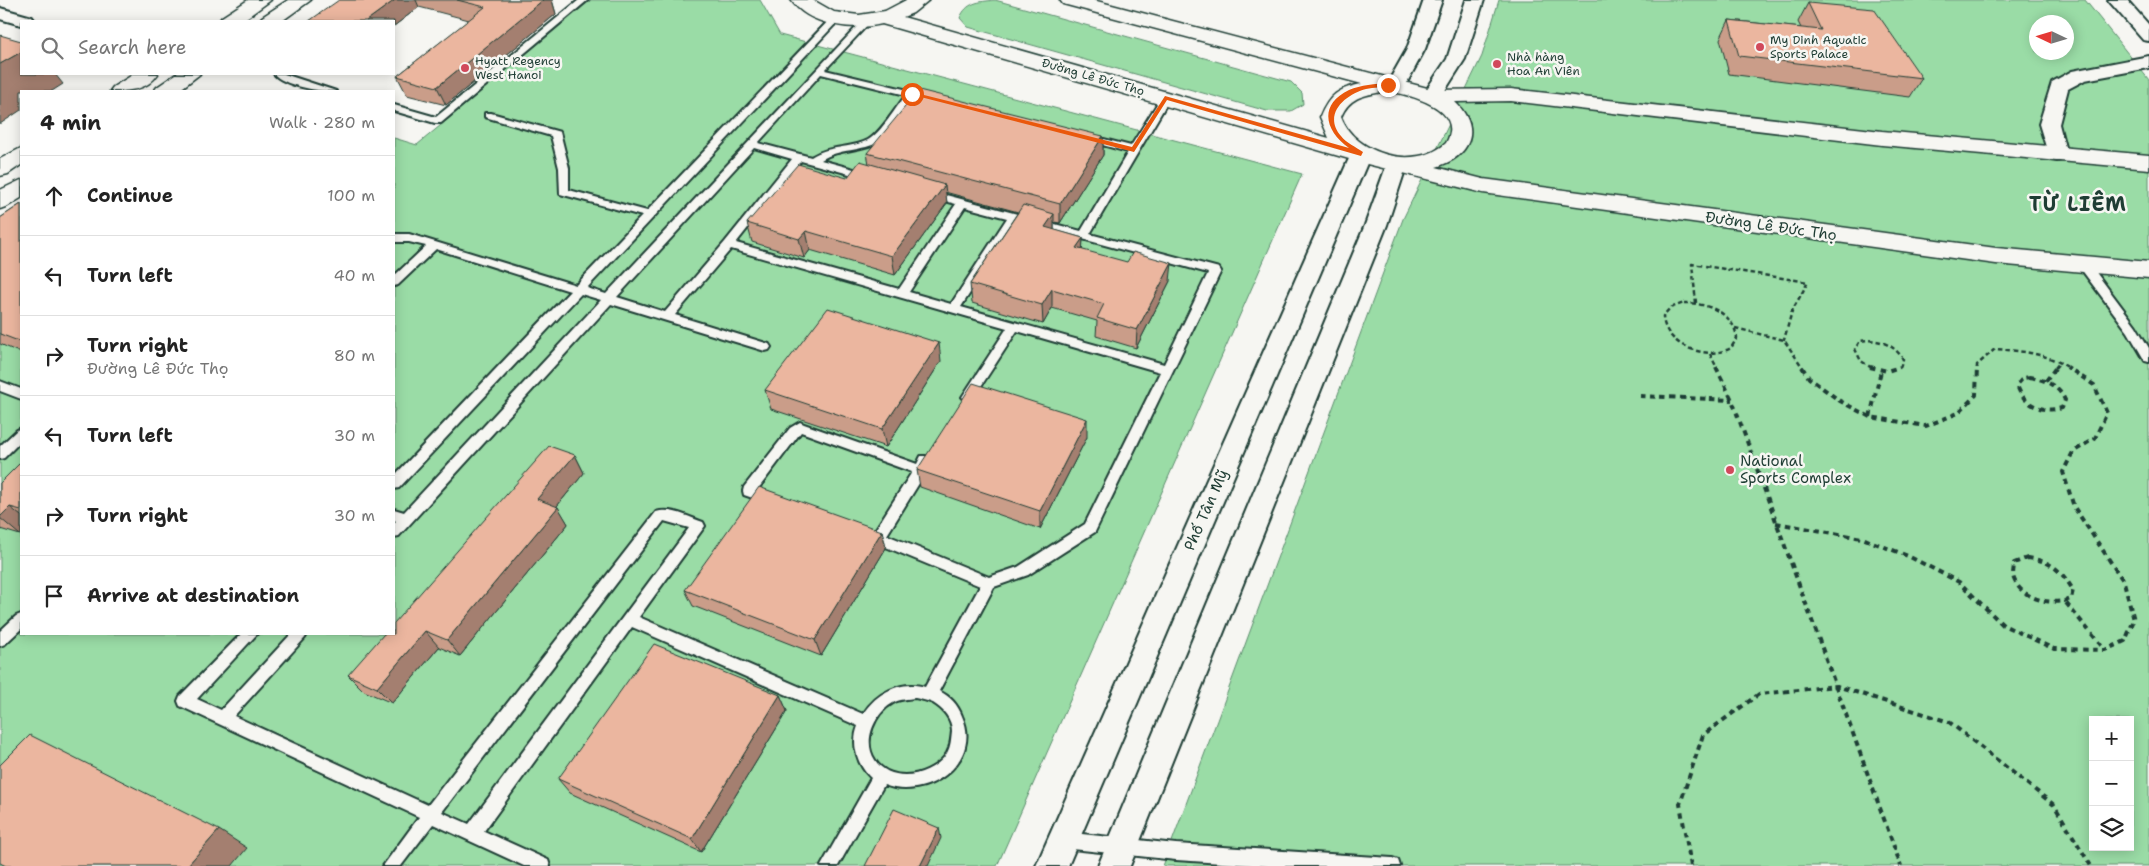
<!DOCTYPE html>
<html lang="en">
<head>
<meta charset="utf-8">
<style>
  body { margin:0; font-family:"Shantell Sans",sans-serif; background:#f2f2f2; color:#222 }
  .controls { position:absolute; right:15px; bottom:15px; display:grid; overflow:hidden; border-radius:0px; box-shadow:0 2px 12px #0003 }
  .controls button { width:45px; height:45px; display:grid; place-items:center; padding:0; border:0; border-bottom:1px solid #e0e0e0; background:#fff; color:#222; font:25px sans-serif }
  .compass { position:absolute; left:2029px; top:15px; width:45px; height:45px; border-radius:50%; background:#fff; box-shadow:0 2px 12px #0003; rotate:274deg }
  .stop { position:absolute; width:15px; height:15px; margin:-11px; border:4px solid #ea580c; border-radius:50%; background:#fff }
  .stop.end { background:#ea580c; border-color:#fff; box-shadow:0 1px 5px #0008 }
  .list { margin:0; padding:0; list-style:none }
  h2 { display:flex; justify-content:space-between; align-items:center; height:65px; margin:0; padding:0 20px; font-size:21px }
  h2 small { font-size:16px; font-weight:400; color:#767676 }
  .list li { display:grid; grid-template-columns:32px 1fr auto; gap:15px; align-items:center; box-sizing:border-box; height:80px; padding:0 20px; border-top:1px solid #e0e0e0 }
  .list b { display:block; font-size:19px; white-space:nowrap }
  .list p { margin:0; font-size:16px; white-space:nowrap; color:#767676 }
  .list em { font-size:16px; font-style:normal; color:#767676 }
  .icon { flex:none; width:28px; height:28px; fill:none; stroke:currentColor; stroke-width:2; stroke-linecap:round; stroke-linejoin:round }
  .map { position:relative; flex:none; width:2149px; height:866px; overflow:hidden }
  .search { position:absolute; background:#fff; box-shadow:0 2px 12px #0003; left:20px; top:20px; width:375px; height:55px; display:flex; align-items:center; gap:12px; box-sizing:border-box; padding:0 18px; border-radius:0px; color:#767676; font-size:19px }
  .panel { position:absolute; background:#fff; box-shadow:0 2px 12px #0003; left:20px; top:90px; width:375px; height:545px; border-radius:0px }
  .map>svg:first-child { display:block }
  .green { fill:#9adca6; stroke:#5c8c6d; fill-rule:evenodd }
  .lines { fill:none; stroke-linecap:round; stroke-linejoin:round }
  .lane-casing { stroke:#1f3d34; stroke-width:4 }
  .street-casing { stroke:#1f3d34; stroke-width:4 }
  .secondary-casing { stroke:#1f3d34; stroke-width:3 }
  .path-far1 { stroke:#1f3d34; stroke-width:2.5; stroke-dasharray:4.5 3; stroke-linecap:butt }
  .path { stroke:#1f3d34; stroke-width:4; stroke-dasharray:5.5 4.5; stroke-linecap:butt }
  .lane { fill:#f6f6f2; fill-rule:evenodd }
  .street { fill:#f6f6f2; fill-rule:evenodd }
  .secondary { fill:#f6f6f2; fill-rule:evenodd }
  .wall { fill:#ca9d89; stroke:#1f3d34 }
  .shaded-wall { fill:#a47f6f; stroke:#1f3d34 }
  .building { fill:#ebb69f; stroke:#1f3d34 }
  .route { fill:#ea580c }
  .poi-dot { fill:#d1495b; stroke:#f6f6f2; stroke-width:2 }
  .labels { text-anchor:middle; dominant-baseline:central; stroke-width:5; stroke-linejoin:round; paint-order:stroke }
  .far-poi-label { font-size:12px; fill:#1f3d34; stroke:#f6f6f2; text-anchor:start }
  .far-street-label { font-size:12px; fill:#1f3d34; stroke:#f6f6f2 }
  .street-label { font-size:15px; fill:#1f3d34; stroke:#f6f6f2 }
  .poi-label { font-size:15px; fill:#1f3d34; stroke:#f6f6f2; text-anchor:start }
  .district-label { font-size:20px; font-weight:bold; letter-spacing:1px; fill:#1f3d34; stroke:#f6f6f2 }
</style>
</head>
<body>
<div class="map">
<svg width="2149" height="866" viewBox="0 0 2149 866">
  <rect width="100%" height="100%" fill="#f6f6f2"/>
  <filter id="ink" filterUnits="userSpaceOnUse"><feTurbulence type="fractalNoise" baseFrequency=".02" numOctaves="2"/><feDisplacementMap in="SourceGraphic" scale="10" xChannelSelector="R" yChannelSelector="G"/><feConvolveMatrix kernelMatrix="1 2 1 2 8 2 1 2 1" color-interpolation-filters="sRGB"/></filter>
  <g filter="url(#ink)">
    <g class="green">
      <path d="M591,0H760L780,35L1302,174L997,866H0V233L21,219V634H394V138L417,145Z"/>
      <path d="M995,0L1291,82L1302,93L1303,104L1291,111H1267L968,27L960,18C967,2 978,2 995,0Z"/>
      <path d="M1499,0H2085L2149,80V866H1163L1403,219L1482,56ZM2036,22H2066V52H2036ZM2093,720H2130V847H2093Z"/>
    </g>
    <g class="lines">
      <g class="lane-casing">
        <g id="lane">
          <path d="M579,0H588L441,123H435L394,111V105L436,117Z"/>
          <path d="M836,15L840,18L839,20L587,288L606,294L865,18L872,20L825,70L933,96L935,98L930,101L915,97L881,141C862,152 839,148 821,160L872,174V178L868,179L801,161L736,243L899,289L956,204L927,196V192L931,191L1081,231L1128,152L1084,140L1083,138L1088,135L1131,146L1162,96H1168L1170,98L1090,234L1219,268L1221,271L1095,532L1028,575L994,587L939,691C950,696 958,705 962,716C983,762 926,802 884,785L838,866H821L871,778C857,765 851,744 858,726L632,627L484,831L548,860L550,866H524L433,824L401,866H383L419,817L180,706L178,701L180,696L241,634H257L197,699L221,710L291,634H307L305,638L234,716L428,805L656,512C671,507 689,517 703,522L705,526L639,617L863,714C876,693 901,680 925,687L980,586L864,538L862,534L864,530L869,528L875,530L912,472L801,432L758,489L775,495L777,499L775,503L770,504L744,495L743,491L744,487L790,428L800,422L804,424L917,464L921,456H931L932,460L931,464L887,535L989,577L1018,567L1085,524L1160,372L1017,331L972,400L968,402L962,397L1007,328L731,249L675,315L769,344L771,347L769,350L765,351L611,304L399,536L394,537V523L396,521L394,520V509L404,512L601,300L581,294L399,488L394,489V476L570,291L436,249L398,285L394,286V276L426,246L409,242H394V234H409L576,285L642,216L560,194L559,168L551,136L485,117V113H491L560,132L569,168V190L647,211L833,16ZM821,74L906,95C896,107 881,133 868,140C850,149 829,145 811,157L758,143ZM754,148L792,159L725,242L665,312L617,297ZM965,207L1007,218L951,304L909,292ZM1016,221L1208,273L1164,364L961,307ZM664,521L689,528L469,824L442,812ZM915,698C921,699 928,701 933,703C943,709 952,719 952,731C951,739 951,746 947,753C933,776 891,785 875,760C862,741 875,713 893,703C899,699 908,699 915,698Z"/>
          <path d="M274,74H284L336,91C321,92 284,86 274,74Z"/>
          <path d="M2085,262L2089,263L2136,326L2149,348V362L2145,361L2128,332L2081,269L2079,266Z"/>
          <path d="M0,381L21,389V399L0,391Z"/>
          <path d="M21,428V441L4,458L0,459V446L17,430Z"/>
          <path d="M21,614V629L5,644L0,646V631L16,616Z"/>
          <path d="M1063,832L1176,844L1392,858L1398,860L1400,866H1268L1176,860L1063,848L1057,846L1055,840L1057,834Z"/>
        </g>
      </g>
      <g class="street-casing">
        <g id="street">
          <path d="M1424,0H1442L1425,49L1403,90H1389L1386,86L1407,49Z"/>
          <path d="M1466,0H1484L1465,59L1439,100H1425L1422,96L1447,59Z"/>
          <path d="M2108,0H2127L2149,25V41L2143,40Z"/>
          <path d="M0,8L32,17L35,21H21V25L0,19Z"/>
          <path d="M2149,56V68L2085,80L2068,89L2059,124L2067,155L2064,160L2057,161L2050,160L2039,124L2052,82L2072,71Z"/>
          <path d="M1361,148L1368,149L1371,154L1068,866H1036L1351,154L1354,149Z"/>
          <path d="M1397,158L1404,159L1407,164L1387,225L1130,866H1098L1365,225L1387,164L1390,159Z"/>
        </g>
      </g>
      <g class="secondary-casing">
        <g id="secondary">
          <path d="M248,0H271L242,21H219L222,17Z"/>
          <path d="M288,0H311L282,21H259L262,17Z"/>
          <path d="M791,0H813L834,12L859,15L885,11L906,0H929L913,13L903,17L1329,138L1320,117C1329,95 1339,88 1362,84L1063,4L1060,0H1093L1435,90L1511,89L1882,131L2149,155V169L1882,145L1511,101L1455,102C1483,129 1470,157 1436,167L1483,179L1996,248L2149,262V278L1996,264L1483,193L1363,163L882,24C853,31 809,26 791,0ZM1388,91C1411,95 1466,109 1446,143C1416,171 1355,155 1341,117C1350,95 1367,95 1388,91Z"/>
          <path d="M134,74H158C147,91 128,91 110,91L113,87Z"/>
          <path d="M176,74H200L178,91H154L157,87Z"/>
          <path d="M21,148V165L8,174L0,176V159Z"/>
          <path d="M21,180V198L8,206L0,209V190Z"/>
        </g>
      </g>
      <g class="path-far1">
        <path d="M1684,303C1706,303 1734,312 1737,338L1731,348C1707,361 1664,346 1663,316L1670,308Z"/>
        <path d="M1696,303L1692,264L1808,282L1792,311L1784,340"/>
        <path d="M1735,328L1784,340L1803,368"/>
        <path d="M1710,354L1717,368"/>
        <path d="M1872,368L1861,361L1855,349L1860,341C1877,338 1894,344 1903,359L1900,368"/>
        <path d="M1977,368V365L1995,349C2021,351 2047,353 2069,368"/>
        <path d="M2055,368L2060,362"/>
      </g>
      <g class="path">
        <path d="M1716,367L1732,400L1901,866"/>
        <path d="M1802,367L1809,378L1840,401L1870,417L1926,426L1958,413L1976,395L1977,367"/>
        <path d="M1870,367L1887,371L1900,367"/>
        <path d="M2030,377C2045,380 2058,385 2065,400L2062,408C2042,413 2023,405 2017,385L2023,378Z"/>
        <path d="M2046,381L2056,367"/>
        <path d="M1640,396L1732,400"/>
        <path d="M1870,417L1881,371"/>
        <path d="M1776,523L1862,538L1908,556L1959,582L2003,625L2054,649L2105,650L2125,641L2134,620L2124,582L2074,507L2063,472L2073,452L2095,438L2107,413L2094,385L2067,367"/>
        <path d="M2027,558C2050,560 2062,571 2073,590L2071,599C2053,606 2022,600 2014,579C2012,574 2014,568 2014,563Z"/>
        <path d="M2066,603L2105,650"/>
        <path d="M1691,866L1680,804L1703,735L1759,694L1837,686L1949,722L2054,805L2091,866"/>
      </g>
      <use href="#lane" class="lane"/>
      <use href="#street" class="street"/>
      <use href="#secondary" class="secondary"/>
    </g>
    <g class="wall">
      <path d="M339,0H552L556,14L446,105L407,95L397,76L469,20L419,7L394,26V21Z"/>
      <path d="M1808,3L1922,78L1910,97L1729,74L1720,39L1729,20L1801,28L1798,22Z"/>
      <path d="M1103,136V155L1060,223L1054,222V230L1083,238L1082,250L1170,281L1136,348L1096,336L1097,321L1052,308L1043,324L972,303L970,284L1018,212L945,192L947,203L895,275L810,250L804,258L752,242L747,223L847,178L869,164L867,153Z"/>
      <path d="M21,204V353L0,344V218Z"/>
      <path d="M941,361L886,447L771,409L765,390Z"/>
      <path d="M1087,437L1040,529L920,487L917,470Z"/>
      <path d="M575,455L584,473L557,506L568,524L460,656L439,647L392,703L364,691L348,675Z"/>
      <path d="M21,462V534L20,535L0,529V483Z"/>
      <path d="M882,531L886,548L821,656L693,606L685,590Z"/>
      <path d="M780,695L787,711L701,852L570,793L558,779Z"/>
    </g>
    <g class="shaded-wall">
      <path d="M395,0H416L419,7L394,26V21H366Z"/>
      <path d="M543,0H552L556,14L446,105L437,87Z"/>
      <path d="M21,52V74H55L63,84L52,91H21V110L0,124V64Z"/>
      <path d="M1103,136V155L1060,223V204Z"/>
      <path d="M945,185L947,203L895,275L892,256Z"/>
      <path d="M1054,214V232L1045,227Z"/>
      <path d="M806,231L810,250L804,258L799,239Z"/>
      <path d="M1083,238L1082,256L1076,248Z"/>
      <path d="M1172,263L1170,281L1136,348L1137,330Z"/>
      <path d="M1052,289V308L1043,324L1042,305Z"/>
      <path d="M939,343L941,361L886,447L882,429Z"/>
      <path d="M1087,419V437L1040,529V511Z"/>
      <path d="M575,455L584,473L548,517L537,499Z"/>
      <path d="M10,507L21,516V534L20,535L0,518V517Z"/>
      <path d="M558,507L568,524L460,656L447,640Z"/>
      <path d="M882,531L886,548L821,656L815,640Z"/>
      <path d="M425,631L439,647L392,703L377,688Z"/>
      <path d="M780,695L787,711L701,852L692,839Z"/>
      <path d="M939,828L941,838L928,866H920Z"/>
      <path d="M219,830L247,848L232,866H187Z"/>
    </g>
    <g class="building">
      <path d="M339,0H395L366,21H309Z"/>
      <path d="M457,0H543L437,87L397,76L485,7Z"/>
      <path d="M1808,3L1874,9L1922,78L1739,56L1729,20L1821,30Z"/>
      <path d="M0,35L21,41V52L0,64Z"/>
      <path d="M919,90L1103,136L1060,204L867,153Z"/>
      <path d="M860,161L945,185L892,256L806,231L799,239L747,223L798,164L847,178Z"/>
      <path d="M21,204V342L0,334V218Z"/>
      <path d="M1023,205L1054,214L1045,227L1083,238L1076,248L1127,262L1133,252L1172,263L1137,330L1097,318L1104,304L1052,289L1042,305L970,284Z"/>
      <path d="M828,308L939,343L882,429L765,390Z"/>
      <path d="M973,383L1087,419L1040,511L917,470Z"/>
      <path d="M549,446L575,455L537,499L558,507L447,640L425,631L377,688L348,675L384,634H394V623Z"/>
      <path d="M21,462V510L10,507L0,517V483Z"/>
      <path d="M759,487L882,531L815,640L685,590Z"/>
      <path d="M654,644L780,695L692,839L558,779Z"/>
      <path d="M30,735L219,830L187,866H6L0,863V765Z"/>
      <path d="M894,809L939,828L920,866H865Z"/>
    </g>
  </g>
  <path class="route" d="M1388,83L1390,86C1382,88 1374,87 1366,89C1346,94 1322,114 1341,136C1346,143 1356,147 1363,152L1361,156L1167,100L1134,152L909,94L912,92L1132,147L1165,96L1349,148C1325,131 1318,105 1349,90C1361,85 1375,84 1388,83Z"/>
  <g class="poi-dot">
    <circle cx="1760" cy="47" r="5"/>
    <circle cx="1497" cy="64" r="5"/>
    <circle cx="465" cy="68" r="5"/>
    <circle cx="1730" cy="470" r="5"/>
  </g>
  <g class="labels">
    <g class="far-poi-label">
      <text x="1770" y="40">My Dinh Aquatic<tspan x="1770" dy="14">Sports Palace</tspan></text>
      <text x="1507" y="57">Nhà hàng<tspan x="1507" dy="14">Hoa An Viên</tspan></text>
      <text x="475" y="61">Hyatt Regency<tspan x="475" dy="14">West Hanoi</tspan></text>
    </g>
    <g class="far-street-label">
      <text transform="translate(1093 77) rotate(16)">Đường Lê Đức Thọ</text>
    </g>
    <g class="street-label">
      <text transform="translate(1771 226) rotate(8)">Đường Lê Đức Thọ</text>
      <text transform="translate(1206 510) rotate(-66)">Phố Tân Mỹ</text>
    </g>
    <g class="poi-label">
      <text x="1740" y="461">National<tspan x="1740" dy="17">Sports Complex</tspan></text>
    </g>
    <g class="district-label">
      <text x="2078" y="204">TỪ LIÊM</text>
    </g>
  </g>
</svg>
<div class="controls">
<button>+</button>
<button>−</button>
<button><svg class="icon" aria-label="layers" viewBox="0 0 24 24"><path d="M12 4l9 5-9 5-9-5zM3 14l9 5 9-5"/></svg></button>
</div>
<svg class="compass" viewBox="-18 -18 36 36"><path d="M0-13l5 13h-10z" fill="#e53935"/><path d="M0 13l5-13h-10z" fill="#767676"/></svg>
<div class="stop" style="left:912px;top:94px"></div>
<div class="stop end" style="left:1388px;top:85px"></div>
<div class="search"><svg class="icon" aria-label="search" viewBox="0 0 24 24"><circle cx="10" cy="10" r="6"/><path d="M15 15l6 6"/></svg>Search here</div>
<section class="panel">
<h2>4 min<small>Walk · 280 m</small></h2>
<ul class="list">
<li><svg class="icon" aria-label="ahead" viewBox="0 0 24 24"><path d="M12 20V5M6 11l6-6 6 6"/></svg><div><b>Continue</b></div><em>100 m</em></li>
<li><svg class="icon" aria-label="left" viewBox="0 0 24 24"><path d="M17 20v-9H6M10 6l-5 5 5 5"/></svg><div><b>Turn left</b></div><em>40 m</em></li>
<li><svg class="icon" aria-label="right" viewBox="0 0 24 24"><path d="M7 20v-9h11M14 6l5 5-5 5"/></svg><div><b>Turn right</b><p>Đường Lê Đức Thọ</p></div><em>80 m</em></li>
<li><svg class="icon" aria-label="left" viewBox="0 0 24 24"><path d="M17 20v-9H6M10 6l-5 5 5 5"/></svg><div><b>Turn left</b></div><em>30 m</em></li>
<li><svg class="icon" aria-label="right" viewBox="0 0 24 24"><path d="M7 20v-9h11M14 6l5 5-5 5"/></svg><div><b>Turn right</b></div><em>30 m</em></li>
<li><svg class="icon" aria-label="arrive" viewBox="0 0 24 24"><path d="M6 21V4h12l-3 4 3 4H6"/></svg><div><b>Arrive at destination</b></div></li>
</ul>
</section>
</div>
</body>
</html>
